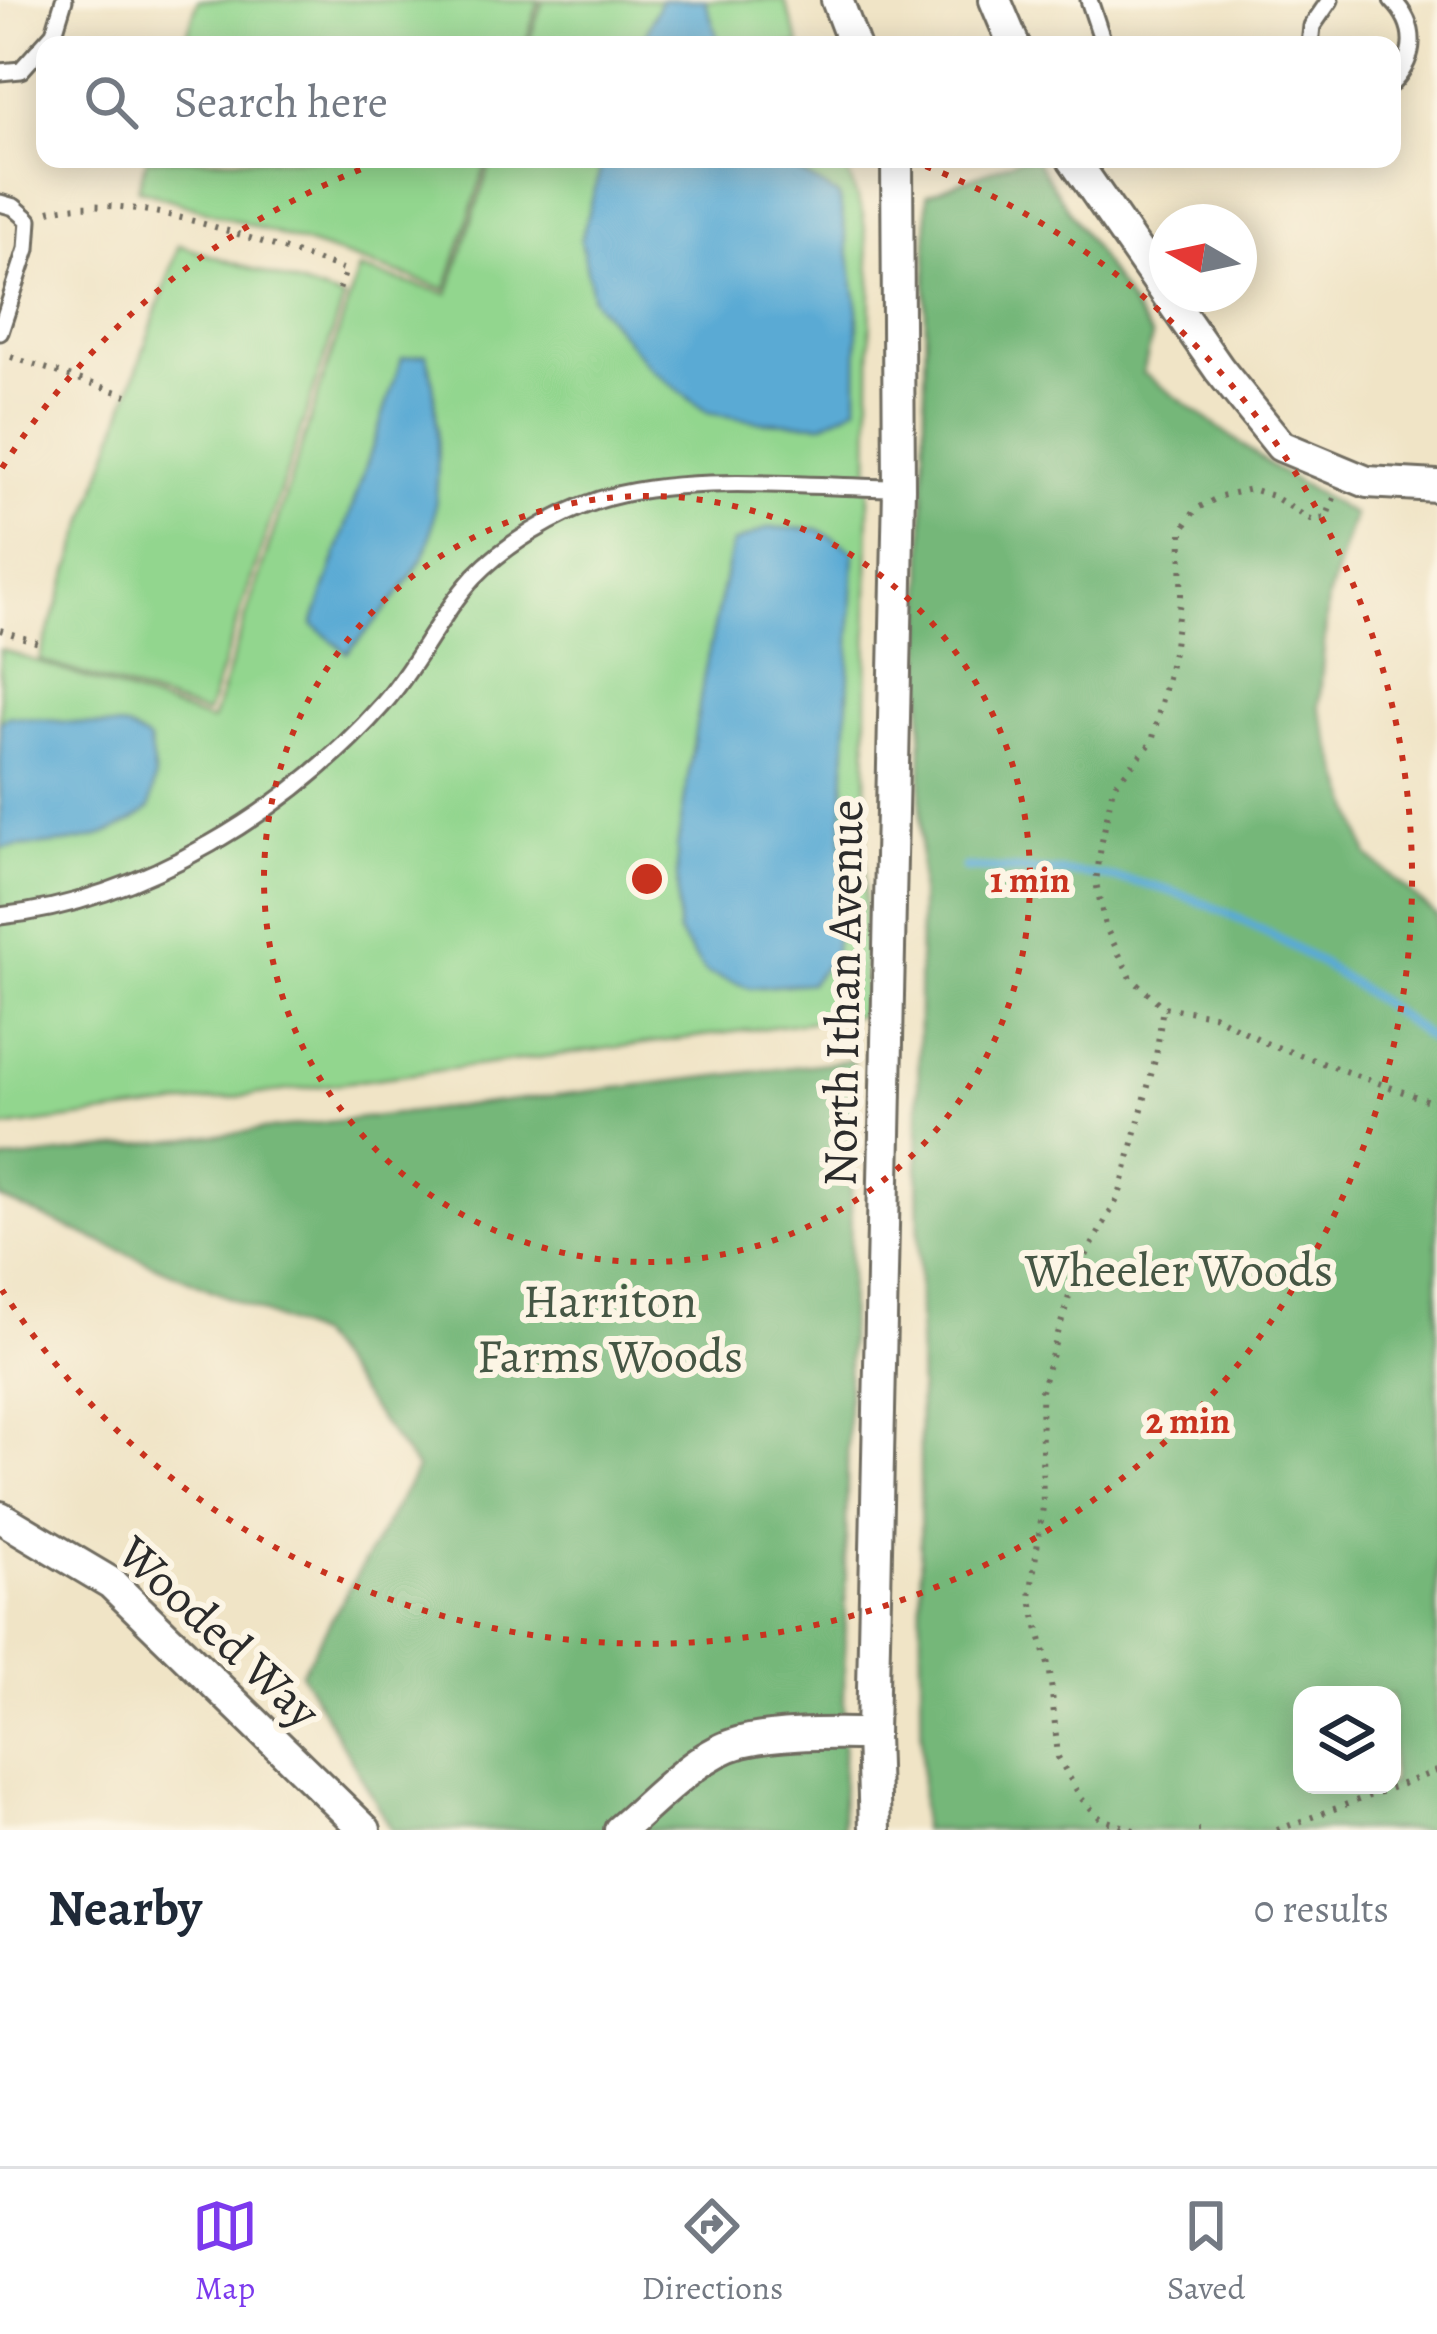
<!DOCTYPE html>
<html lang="en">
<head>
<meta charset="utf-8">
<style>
  body { margin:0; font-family:Alegreya,serif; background:#f2f2f3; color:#1f2937 }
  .controls { position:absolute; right:36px; bottom:36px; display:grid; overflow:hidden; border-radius:24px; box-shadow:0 6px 30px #0003 }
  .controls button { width:108px; height:108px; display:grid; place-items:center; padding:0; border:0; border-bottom:3px solid #e0e1e3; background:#fff; color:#1f2937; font:60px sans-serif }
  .compass { position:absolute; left:1149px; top:204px; width:108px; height:108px; border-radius:50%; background:#fff; box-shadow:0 6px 30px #0003; rotate:279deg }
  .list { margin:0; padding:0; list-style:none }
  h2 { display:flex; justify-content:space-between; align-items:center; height:156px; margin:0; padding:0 48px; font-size:51px }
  h2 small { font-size:39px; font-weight:400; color:#747a83 }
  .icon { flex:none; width:66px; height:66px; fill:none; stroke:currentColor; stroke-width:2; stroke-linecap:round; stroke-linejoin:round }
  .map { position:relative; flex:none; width:1437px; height:1830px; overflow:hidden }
  .search { position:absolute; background:#fff; box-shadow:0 6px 30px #0003; left:36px; right:36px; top:36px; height:132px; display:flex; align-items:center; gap:30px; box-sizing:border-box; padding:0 42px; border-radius:24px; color:#747a83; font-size:45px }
  .sheet { height:336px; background:#fff }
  nav { display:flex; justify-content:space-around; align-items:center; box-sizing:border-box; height:168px; border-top:3px solid #e0e1e3; background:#fff; font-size:33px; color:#747a83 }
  nav a { display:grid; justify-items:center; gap:6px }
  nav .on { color:#7c3aed }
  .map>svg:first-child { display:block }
  .green { fill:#92d68e; stroke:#5e805c; stroke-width:3 }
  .forest { fill:#75b779; stroke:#507152; stroke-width:3; fill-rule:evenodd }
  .water { fill:#5aaad4; stroke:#426a80; stroke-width:3 }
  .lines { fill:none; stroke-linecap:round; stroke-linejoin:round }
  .stream { stroke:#5aaad4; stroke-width:9 }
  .service-casing { stroke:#706c61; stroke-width:21 }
  .minor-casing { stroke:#706c61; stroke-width:36 }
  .path { stroke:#706c61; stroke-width:6; stroke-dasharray:3 9; stroke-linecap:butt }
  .service { stroke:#fff; stroke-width:15 }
  .minor { stroke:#fff; stroke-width:30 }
  .ring { fill:none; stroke:#c8321e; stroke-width:6; stroke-dasharray:6 12 }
  .labels { text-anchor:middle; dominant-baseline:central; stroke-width:12; stroke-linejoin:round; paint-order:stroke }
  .street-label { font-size:48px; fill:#2b2b2b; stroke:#fcf5e5 }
  .park-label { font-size:48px; fill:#455644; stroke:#fcf5e5 }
  .centre { fill:#c8321e; stroke:#fcf5e5; stroke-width:6 }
  .ring-label { font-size:36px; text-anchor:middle; font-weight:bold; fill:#c8321e; stroke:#fcf5e5; stroke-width:12; stroke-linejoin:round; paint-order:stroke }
</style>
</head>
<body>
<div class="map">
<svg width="1437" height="1830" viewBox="0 0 1437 1830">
  <rect width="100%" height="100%" fill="#fcf5e5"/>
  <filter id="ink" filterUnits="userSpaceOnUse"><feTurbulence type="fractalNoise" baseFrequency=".00833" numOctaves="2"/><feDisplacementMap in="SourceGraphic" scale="24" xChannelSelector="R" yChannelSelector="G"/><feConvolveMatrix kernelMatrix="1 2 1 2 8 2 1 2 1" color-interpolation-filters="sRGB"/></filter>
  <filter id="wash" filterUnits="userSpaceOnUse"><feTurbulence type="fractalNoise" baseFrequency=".004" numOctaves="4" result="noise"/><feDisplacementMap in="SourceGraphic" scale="48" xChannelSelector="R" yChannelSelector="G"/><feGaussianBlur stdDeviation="2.7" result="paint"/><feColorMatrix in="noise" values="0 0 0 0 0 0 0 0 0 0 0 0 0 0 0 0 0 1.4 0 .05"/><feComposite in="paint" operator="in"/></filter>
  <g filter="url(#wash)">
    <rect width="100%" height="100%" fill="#f0e4c6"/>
    <g class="green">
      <path d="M198,0H539L525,45H184Z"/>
      <path d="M543,0H784L800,45H528Z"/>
      <path d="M147,159H488L446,289L138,189Z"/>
      <path d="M492,159H843L863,215L871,279L864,1015L0,1128V649L212,721L359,269L448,294Z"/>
      <path d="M179,245L344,299L207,714L39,660Z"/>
    </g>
    <g class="forest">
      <path d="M1019,159H1035L1152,337L1143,373L1277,470L1354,515L1328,598L1319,707L1368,856L1437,916V1830H922L918,1118L927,195ZM1302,1695H1392V1785H1302Z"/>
      <path d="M853,1060L842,1830H392L301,1673L417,1469L317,1336L0,1198V1161Z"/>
    </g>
    <g class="water">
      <path d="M661,0H705L720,45H641Z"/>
      <path d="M603,159H777L839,196L858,309L857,406L823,424L763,422L708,413L651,369L593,300L581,240Z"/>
      <path d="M426,354C441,391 443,523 423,557C403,593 374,623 347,653L313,625L402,358Z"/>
      <path d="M768,528L818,529L854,551L839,916L834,956L810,983L751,988L706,973L678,933L677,848L704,674L732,544Z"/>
      <path d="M7,716L126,728L149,741L155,778L150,808C102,847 59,843 0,848V723Z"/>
    </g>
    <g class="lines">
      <path class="stream" d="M965,868C1027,871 1089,870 1148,885C1246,909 1358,983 1437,1044"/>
    </g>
  </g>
  <g filter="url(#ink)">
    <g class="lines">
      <g class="service-casing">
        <g id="service">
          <path d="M1089,0L1104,45"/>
          <path d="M1392,0C1418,26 1417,56 1392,83"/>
          <path d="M1310,45L1312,26L1330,0"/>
          <path d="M0,72L21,70L54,33L64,0"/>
          <path d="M0,203L14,207L29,220L27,249L0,332"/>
          <path d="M0,916C143,901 291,809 384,703C418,664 440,614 475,576C506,544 556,514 599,500C683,473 809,487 899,488"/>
        </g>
      </g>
      <g class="minor-casing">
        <g id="minor">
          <path d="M837,0L854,45"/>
          <path d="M995,0L1014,45"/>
          <path d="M1073,159L1219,369L1281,446L1367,482L1437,486"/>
          <path d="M0,1517L111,1583L365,1830"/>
          <path d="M620,1830C655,1801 696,1754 741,1742C783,1732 830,1734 872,1734"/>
          <path d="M875,1830L872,1734L899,488L897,159"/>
        </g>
      </g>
      <g class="path">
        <path d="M49,211C133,188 262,244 346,270L337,296"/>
        <path d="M11,357L127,395"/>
        <path d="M1334,498L1326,518L1311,520L1273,496L1251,489L1221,496L1196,509L1182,530L1181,595L1173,652L1152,742L1113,787L1101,846L1096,882L1105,926L1131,978L1163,1007L1213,1015L1266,1043L1437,1104"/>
        <path d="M0,630L42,644"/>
        <path d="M1134,1830L1101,1819L1081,1798L1058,1757L1050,1672L1030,1597L1043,1507L1041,1391L1075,1276L1119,1196L1156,1056L1163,1007"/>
        <path d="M1198,1830H1200"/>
        <path d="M1277,1830L1437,1771"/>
      </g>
      <use href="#service" class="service"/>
      <use href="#minor" class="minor"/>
    </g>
  </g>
  <g class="ring">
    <circle cx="647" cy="879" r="383"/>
    <path d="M2 468A765 765 0 0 1 385 160M909 160A765 765 0 1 1 2 1290"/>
  </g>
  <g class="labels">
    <g class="street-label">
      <text transform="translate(843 993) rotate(-89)">North Ithan Avenue</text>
      <text transform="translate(219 1632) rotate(43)">Wooded Way</text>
    </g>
    <g class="park-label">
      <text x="1179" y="1270">Wheeler Woods</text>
      <text x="610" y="1301">Harriton<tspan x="610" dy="55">Farms Woods</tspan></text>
    </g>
  </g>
  <circle cx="647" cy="879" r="18" class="centre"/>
  <g class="ring-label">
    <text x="1030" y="892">1 min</text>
    <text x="1188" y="1433">2 min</text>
  </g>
</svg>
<div class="controls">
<button><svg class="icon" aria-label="layers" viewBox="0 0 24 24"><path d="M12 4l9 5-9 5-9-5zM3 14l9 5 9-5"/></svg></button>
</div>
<svg class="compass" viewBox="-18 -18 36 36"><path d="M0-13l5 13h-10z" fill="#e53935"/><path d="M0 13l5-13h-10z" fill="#747a83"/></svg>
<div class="search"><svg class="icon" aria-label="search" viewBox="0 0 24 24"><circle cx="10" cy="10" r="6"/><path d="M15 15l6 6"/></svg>Search here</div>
</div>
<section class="sheet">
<h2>Nearby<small>0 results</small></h2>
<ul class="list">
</ul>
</section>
<nav>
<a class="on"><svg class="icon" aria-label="map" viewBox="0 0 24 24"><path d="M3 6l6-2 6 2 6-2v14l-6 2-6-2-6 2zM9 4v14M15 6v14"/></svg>Map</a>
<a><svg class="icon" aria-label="directions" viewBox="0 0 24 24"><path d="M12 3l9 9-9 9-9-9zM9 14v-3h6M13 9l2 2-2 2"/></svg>Directions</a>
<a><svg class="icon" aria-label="saved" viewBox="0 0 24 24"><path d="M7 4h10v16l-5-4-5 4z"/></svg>Saved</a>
</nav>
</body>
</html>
